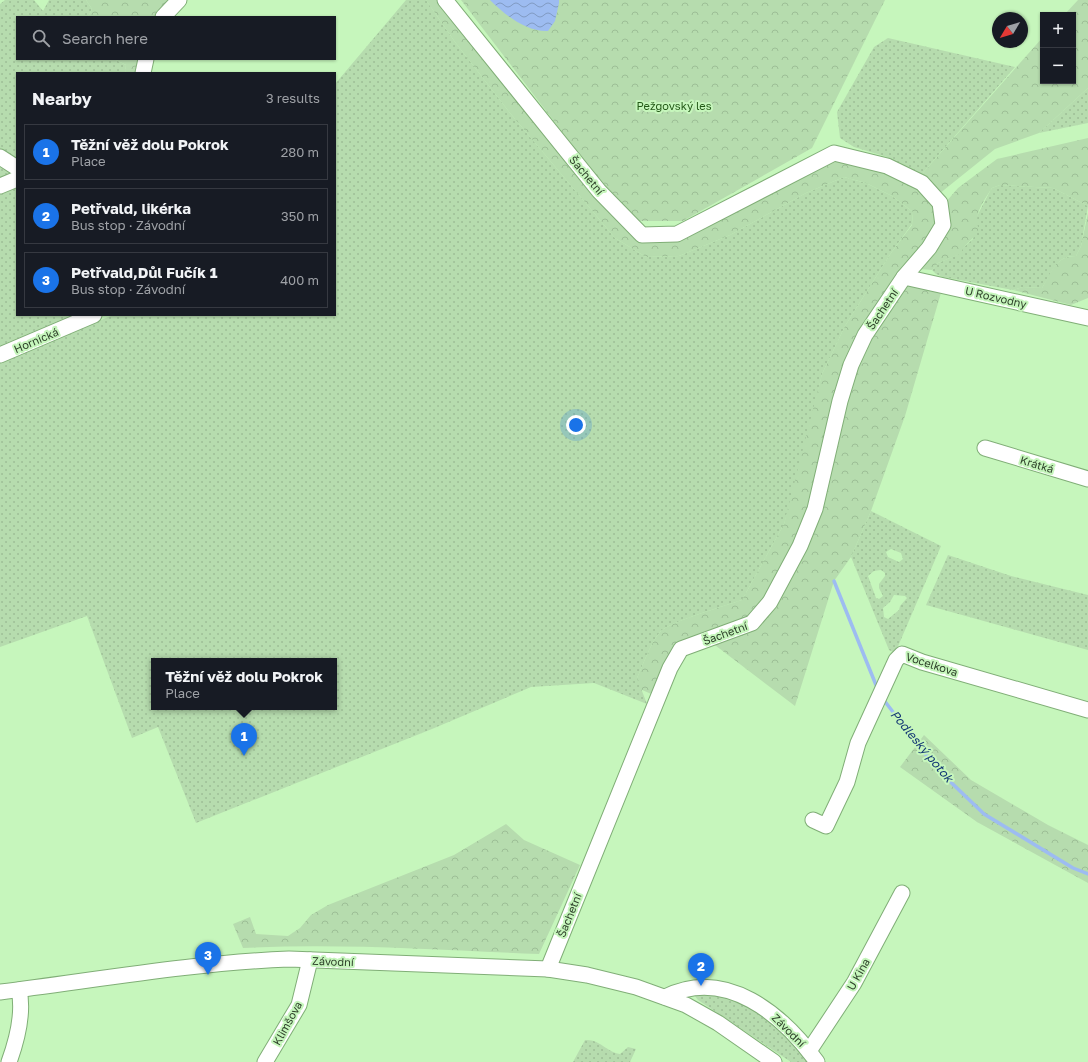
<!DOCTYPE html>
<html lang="en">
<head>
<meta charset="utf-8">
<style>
  body { margin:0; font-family:"Golos Text",sans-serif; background:#242831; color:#f1f3f6 }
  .controls { position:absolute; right:12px; top:12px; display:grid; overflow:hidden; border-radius:0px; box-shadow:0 1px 3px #0004 }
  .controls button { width:36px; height:36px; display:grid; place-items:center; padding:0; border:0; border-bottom:1px solid #363941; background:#171b24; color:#f1f3f6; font:20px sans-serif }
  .compass { position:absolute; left:992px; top:12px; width:36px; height:36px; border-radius:50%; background:#171b24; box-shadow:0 1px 3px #0004; rotate:232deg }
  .you { position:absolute; left:576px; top:425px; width:14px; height:14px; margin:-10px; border:3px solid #fff; border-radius:50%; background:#1a73e8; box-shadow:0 0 0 6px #1a73e833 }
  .badge { display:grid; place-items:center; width:26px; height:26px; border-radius:50%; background:#1a73e8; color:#fff; font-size:13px; font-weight:700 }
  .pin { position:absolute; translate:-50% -33px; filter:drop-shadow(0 1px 2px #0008) }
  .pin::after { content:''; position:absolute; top:21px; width:14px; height:12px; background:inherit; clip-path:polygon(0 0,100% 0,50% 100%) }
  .popup { position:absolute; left:151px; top:658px; width:186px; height:52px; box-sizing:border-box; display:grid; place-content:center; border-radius:0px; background:#171b24; filter:drop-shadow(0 1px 3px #0005); font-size:13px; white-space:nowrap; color:#9ea1a6 }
  .popup b { font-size:15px; color:#f1f3f6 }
  .popup::after { content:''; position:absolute; left:50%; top:100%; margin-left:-8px; border:8px solid transparent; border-top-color:#171b24 }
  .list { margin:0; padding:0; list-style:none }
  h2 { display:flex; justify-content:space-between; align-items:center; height:52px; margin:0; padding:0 16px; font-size:17px }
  h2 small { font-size:13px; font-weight:400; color:#9ea1a6 }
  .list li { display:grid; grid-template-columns:26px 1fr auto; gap:12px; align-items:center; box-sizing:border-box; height:56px; margin:0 8px 8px; padding:0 8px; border:1px solid #363941; border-radius:0px }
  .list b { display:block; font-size:15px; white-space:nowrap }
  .list p { margin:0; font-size:13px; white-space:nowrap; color:#9ea1a6 }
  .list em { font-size:13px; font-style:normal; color:#9ea1a6 }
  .icon { flex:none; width:22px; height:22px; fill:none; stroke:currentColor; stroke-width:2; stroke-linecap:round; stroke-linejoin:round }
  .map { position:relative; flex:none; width:1088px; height:1062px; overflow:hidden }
  .search { position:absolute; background:#171b24; box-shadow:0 1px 3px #0004; left:16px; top:16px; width:320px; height:44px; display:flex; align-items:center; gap:10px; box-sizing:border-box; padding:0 14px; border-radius:0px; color:#9ea1a6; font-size:15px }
  .panel { position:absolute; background:#171b24; box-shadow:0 1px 3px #0004; left:16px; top:72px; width:320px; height:244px; border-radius:0px }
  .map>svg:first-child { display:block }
  .grass { fill:url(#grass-dots); fill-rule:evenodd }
  .forest { fill:url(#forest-crowns) }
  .water { fill:url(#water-waves) }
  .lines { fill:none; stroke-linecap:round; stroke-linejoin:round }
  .stream { stroke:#9dbcf1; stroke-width:3.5 }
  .minor-casing { stroke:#80ae77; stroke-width:17 }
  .minor { stroke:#fff; stroke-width:15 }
  .labels { text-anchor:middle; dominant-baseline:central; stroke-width:4; stroke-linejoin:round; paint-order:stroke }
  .park-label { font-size:11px; fill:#245a18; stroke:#c6f6bc }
  .street-label { font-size:11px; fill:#2e412a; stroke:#c6f6bc }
  .water-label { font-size:12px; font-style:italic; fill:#133774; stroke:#c6f6bc }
</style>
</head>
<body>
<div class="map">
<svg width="1088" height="1062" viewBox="0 0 1088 1062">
  <defs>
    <pattern id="grass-dots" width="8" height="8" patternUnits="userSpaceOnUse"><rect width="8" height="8" fill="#b6dcae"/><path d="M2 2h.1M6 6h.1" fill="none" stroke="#9dbe96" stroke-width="1.8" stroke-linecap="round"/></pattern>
    <pattern id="forest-crowns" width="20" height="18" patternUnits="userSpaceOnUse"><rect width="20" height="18" fill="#b6dcae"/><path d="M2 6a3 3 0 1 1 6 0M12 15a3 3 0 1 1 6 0" fill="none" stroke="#9dbe96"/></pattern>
    <pattern id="water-waves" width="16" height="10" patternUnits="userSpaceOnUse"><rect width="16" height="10" fill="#9dbcf1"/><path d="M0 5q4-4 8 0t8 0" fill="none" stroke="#809ac3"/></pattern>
  </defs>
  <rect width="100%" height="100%" fill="#c6f6bc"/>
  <g class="grass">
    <path d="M5,0H34L43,11L49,0H86L92,9L88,17H17V59H114L126,65L125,73H17V161L0,149V4Z"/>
    <path d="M406,0H426L455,42L510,113L615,238L646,257L679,256L730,235L806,193L844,177L866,183L892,196L913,212L912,224L891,253L845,326L822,374L800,469L784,524L742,600C727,605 670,622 661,631C650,643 644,663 637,678L647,704L594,683L531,687L432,729L196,823L158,727L132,738L87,616L0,647V362L113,315H335V84ZM154,661H334V707H154Z"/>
    <path d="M888,38L1015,67L921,175L887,157L854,147L840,138L837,112L874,47Z"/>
    <path d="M1088,88V123L1039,133Z"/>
    <path d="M0,157L17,168V315H80L0,349Z"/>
    <path d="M1000,185L1053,188L1088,206L1081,246L1076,256C1056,255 1052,273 1042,288L1023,287L1013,290L943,277L936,274L932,270L938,263L959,254L963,248L973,239L977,216L989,193L992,188Z"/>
    <path d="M871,511L941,546L896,651L893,652L889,650L851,557ZM891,549L901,553L903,559L899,562L888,557L886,552ZM881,570L885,573V576L879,584V588L883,596L879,599L876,598L868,576L874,571ZM894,595L905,596L907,598L900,606L899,610L888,619L884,617L883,608L890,602Z"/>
    <path d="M948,555L1011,576L1088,595V650L926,605Z"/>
    <path d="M715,993L742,1002L780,1027L810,1062H791L698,1000L694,995Z"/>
    <path d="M585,1040C600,1039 605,1051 620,1054L628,1047L636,1049L630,1062H573Z"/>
  </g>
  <g class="forest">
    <path d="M86,0H183L166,17H88L92,9Z"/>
    <path d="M426,0H445L642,235L677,234L834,153L922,183L943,225L905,277L943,286L905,416L871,511L851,557L834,581L795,706L707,639L680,649L658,697L640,689L637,678C644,663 650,643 661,631C670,622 727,605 742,600L784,524L822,374L845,326L891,253L912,225L913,212L892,196L866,183L844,177L806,193L730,235L679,256L646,257L615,238L510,113L455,42Z"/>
    <path d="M461,0H885L812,148L683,221H640L602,184Z"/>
    <path d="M1078,0H1088V88L1039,133L995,149L939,194L921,175L1043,37V81H1073V15H1064Z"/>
    <path d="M114,59H146L142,73H125L126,65Z"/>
    <path d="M1088,138V206L1053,188L1000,185L992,188C985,199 972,216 979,229C975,239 964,244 960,254L938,263L932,270L919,269L934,254L949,227L945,203L958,188L997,159Z"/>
    <path d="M1088,213V298L1071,305L1013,290L1023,287L1042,288C1052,272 1055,256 1076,256L1081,246Z"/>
    <path d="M924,735L971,780L1048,825L1088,845V883L977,822L900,767Z"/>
    <path d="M506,824L524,840L580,865L539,954C440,950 341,943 243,948L233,924L250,917L256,934L288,936L300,928L311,915L328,905L454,855Z"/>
  </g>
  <path class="water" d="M490,0H559V3L555,21L548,31C526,32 505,15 490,0Z"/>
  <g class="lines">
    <g class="stream">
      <path d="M834,581L878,690"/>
      <path d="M883,699L937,769L984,814L1073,868L1088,874"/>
    </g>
    <g class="minor-casing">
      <g id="minor">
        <path d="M445,0L599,191L642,235L677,234L834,153L887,166L922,183L940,203L943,225L929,248L904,277L865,335L851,365L840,401L815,509L800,546L770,602L752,623L681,649L670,668L548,969"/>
        <path d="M163,17L179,0"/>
        <path d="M143,73L146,59"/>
        <path d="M0,157L17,168"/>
        <path d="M0,186L17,179"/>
        <path d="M904,277L1088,318"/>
        <path d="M0,355L94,315"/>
        <path d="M985,448L1088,479"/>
        <path d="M813,820L826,826L847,782L858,743L896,660L902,654L922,662L1088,710"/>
        <path d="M0,992C96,980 192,963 289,959L548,969L587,975L636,987L686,1005L718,1023L774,1062"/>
        <path d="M665,997C726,966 783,1015 817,1062"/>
        <path d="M809,1051L854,983L902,893"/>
        <path d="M9,1062C17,1040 24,1013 19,990"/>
        <path d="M265,1062L299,1005L310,960"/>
      </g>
    </g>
    <use href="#minor" class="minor"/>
  </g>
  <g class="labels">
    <g class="park-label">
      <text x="674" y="105">Pežgovský les</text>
    </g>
    <g class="street-label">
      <text transform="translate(587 175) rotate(50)">Šachetní</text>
      <text transform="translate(996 297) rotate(13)">U Rozvodny</text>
      <text transform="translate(882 309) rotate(-56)">Šachetní</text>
      <text transform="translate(36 340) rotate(-23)">Hornická</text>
      <text transform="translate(1037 464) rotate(17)">Krátká</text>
      <text transform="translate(725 633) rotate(-20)">Šachetní</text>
      <text transform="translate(932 664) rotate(18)">Vocelkova</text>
      <text transform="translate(569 915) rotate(-68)">Šachetní</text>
      <text transform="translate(333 961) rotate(2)">Závodní</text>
      <text transform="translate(858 974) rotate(-61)">U Kina</text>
      <text transform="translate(287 1023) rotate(-61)">Klimšova</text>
      <text transform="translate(789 1030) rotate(45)">Závodní</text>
    </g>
    <g class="water-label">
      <text transform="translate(922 746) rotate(50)">Podleský potok</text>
    </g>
  </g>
</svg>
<div class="controls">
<button>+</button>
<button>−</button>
</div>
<svg class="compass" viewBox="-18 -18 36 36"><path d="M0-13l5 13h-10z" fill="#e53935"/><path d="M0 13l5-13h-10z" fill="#9ea1a6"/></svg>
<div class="you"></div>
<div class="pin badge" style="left:244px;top:756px">1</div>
<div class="popup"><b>Těžní věž dolu Pokrok</b>Place</div>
<div class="pin badge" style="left:701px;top:986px">2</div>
<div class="pin badge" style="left:208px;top:975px">3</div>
<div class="search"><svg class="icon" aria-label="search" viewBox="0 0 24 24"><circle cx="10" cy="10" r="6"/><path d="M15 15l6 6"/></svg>Search here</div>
<section class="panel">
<h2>Nearby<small>3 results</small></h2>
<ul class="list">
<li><span class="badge">1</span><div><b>Těžní věž dolu Pokrok</b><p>Place</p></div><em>280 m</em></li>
<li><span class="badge">2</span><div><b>Petřvald, likérka</b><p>Bus stop · Závodní</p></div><em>350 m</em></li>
<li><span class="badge">3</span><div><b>Petřvald,Důl Fučík 1</b><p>Bus stop · Závodní</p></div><em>400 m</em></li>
</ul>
</section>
</div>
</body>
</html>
